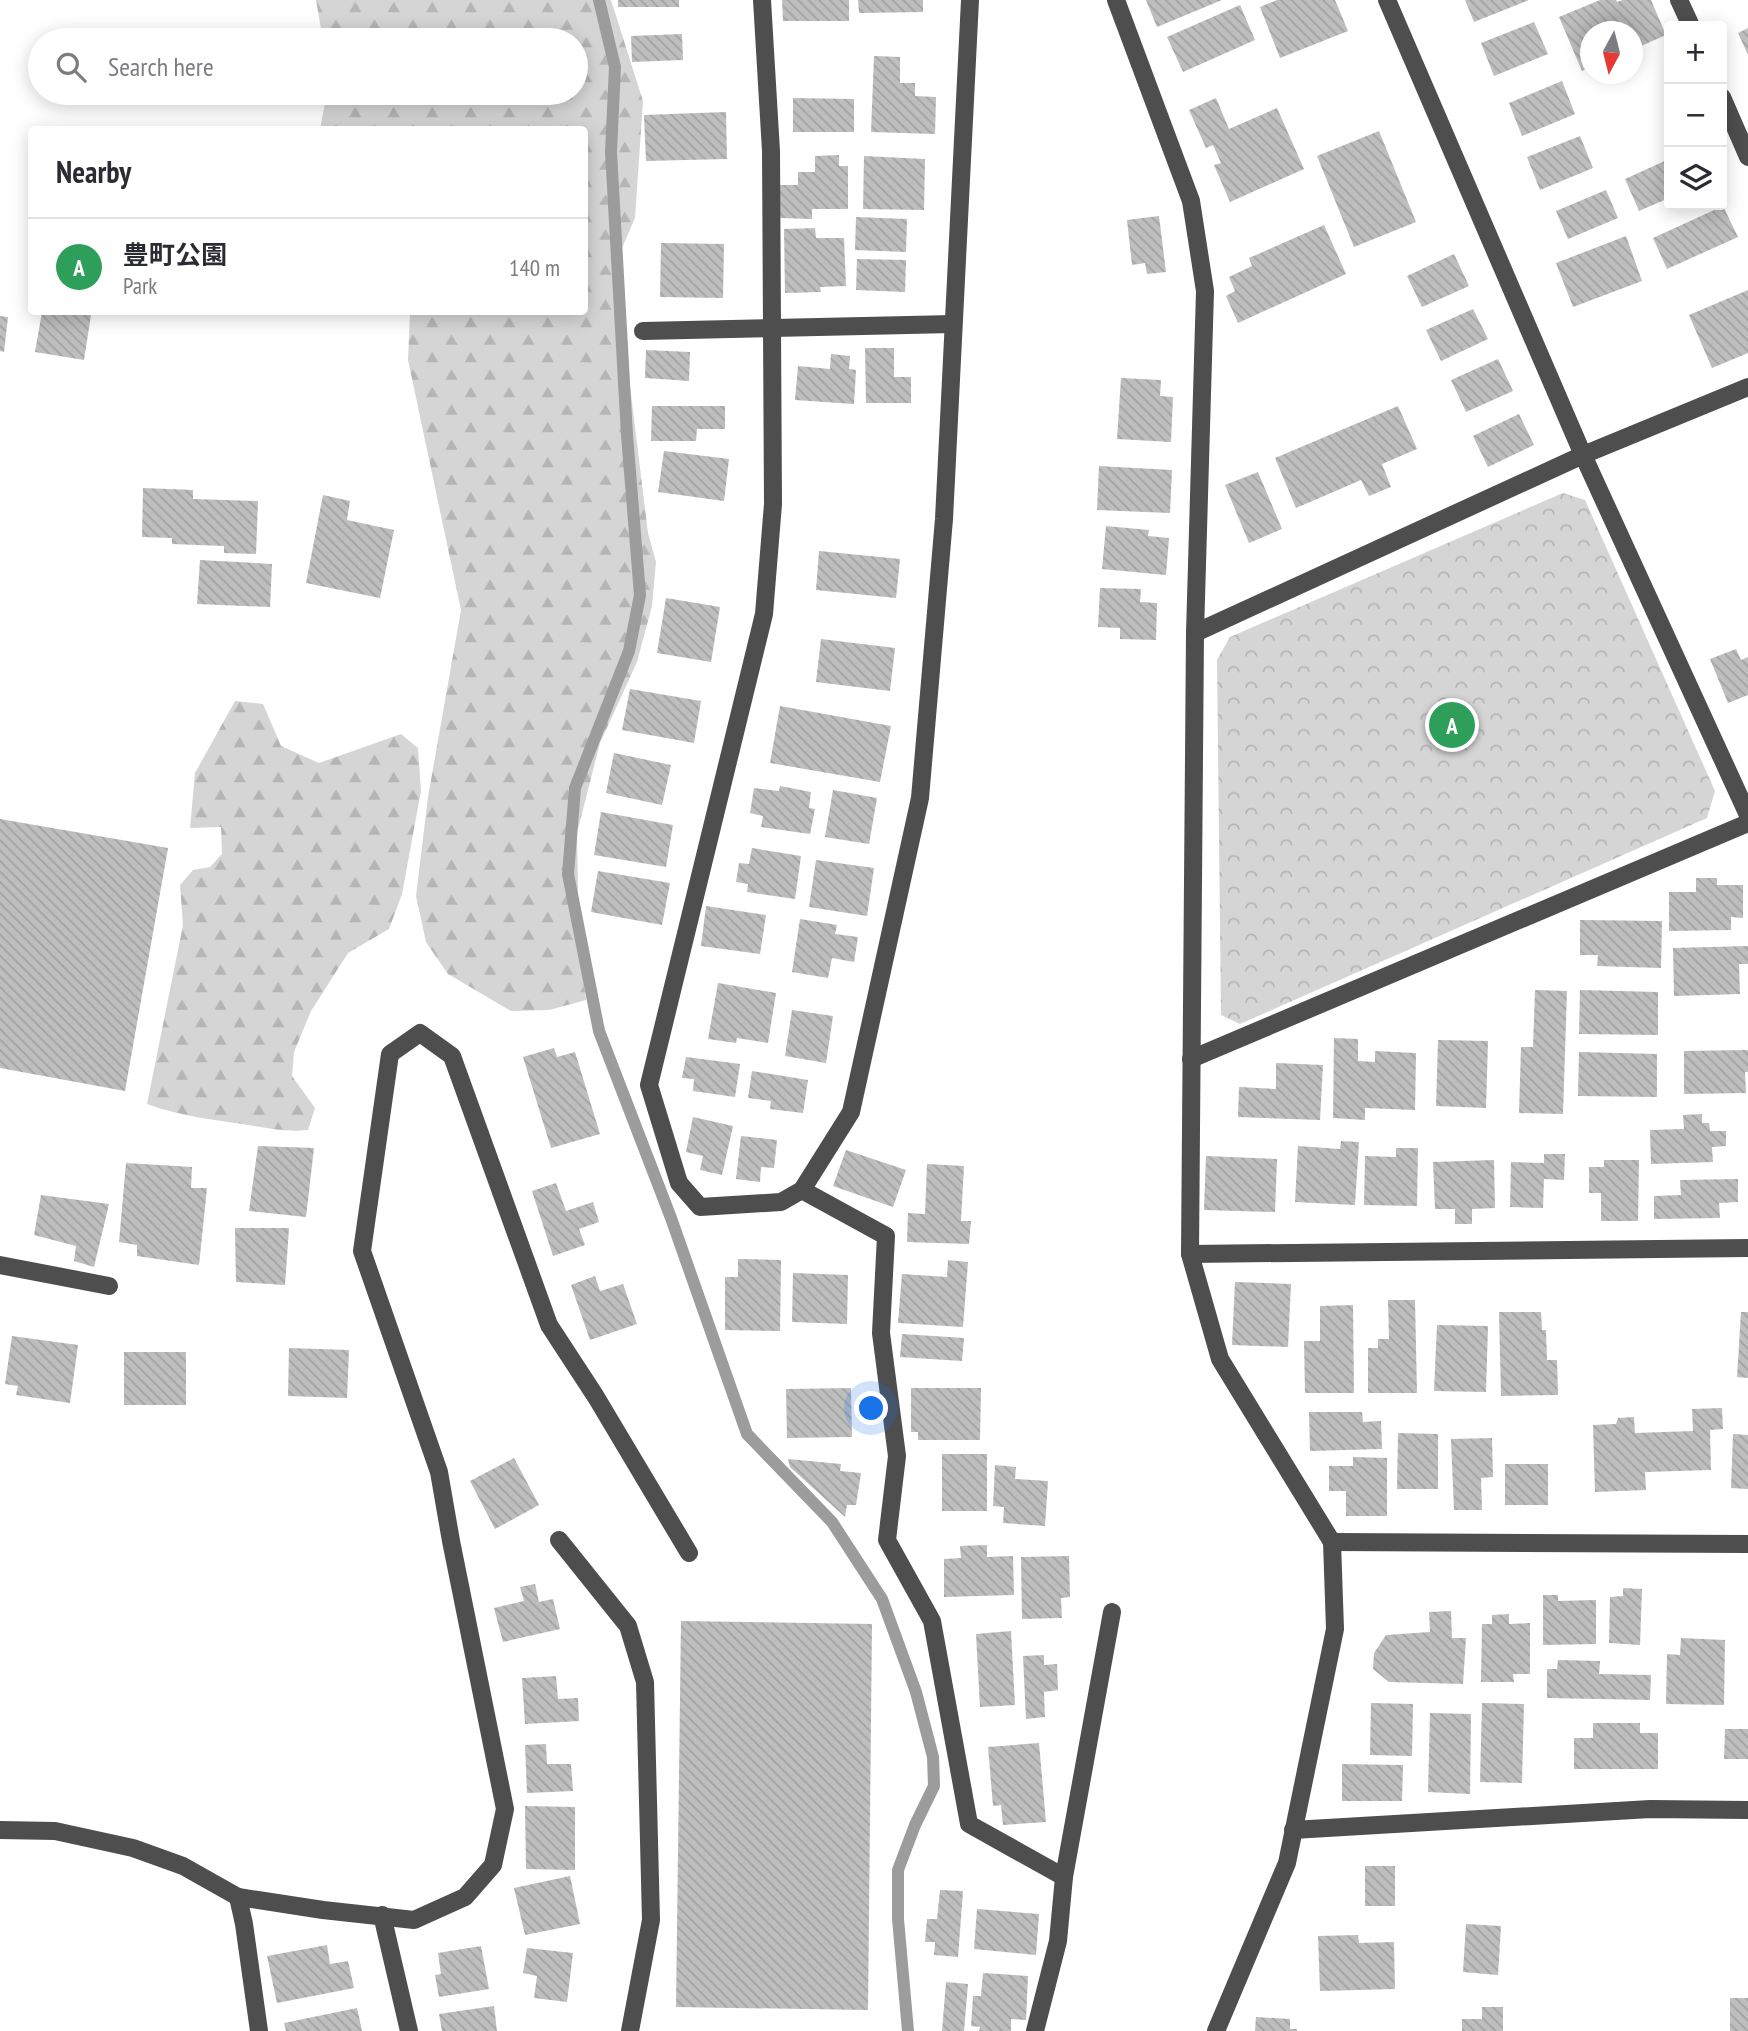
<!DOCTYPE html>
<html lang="en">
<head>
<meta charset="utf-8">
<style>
  body { margin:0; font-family:"PT Sans Narrow","Noto Sans JP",sans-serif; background:#f2f2f3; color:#2b2b33 }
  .controls { position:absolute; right:21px; top:21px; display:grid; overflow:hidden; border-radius:7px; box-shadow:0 4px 18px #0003 }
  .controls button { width:63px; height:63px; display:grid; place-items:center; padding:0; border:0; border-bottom:2px solid #e1e1e2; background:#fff; color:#2b2b33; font:35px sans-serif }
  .compass { position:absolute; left:1580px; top:21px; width:63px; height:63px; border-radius:50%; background:#fff; box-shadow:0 4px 18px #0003; rotate:187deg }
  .you { position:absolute; left:872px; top:1409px; width:24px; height:24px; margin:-18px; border:5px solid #fff; border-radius:50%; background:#1a73e8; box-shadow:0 0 0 10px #1a73e833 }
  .badge { display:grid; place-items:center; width:46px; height:46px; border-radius:50%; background:#2563eb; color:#fff; font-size:23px; font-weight:700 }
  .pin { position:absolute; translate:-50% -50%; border:4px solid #fff; box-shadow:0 2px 7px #0006 }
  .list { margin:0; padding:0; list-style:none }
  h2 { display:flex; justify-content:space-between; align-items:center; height:91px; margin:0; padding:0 28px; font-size:30px }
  h2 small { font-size:23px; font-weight:400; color:#7c7c81 }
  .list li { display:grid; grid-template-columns:46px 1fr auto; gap:21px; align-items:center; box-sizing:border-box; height:98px; padding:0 28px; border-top:2px solid #e1e1e2 }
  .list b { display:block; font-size:26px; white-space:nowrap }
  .list p { margin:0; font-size:23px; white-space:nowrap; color:#7c7c81 }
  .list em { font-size:23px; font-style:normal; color:#7c7c81 }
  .icon { flex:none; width:38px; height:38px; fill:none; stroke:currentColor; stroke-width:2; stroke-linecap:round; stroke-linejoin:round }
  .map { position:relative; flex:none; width:1748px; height:2031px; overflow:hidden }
  .search { position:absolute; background:#fff; box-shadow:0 4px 18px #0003; left:28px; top:28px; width:560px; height:77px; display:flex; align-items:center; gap:18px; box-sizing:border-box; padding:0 24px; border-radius:38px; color:#7c7c81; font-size:26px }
  .panel { position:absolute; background:#fff; box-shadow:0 4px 18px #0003; left:28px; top:126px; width:560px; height:189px; border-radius:7px }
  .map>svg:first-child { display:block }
  .forest { fill:url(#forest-firs) }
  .park { fill:url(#park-crowns) }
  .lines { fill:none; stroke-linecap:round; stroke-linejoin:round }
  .stream { stroke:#9c9c9c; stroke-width:12 }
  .building { fill:url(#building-back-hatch) }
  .minor { stroke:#4e4e4e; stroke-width:18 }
</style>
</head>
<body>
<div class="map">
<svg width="1748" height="2031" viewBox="0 0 1748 2031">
  <defs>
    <pattern id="forest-firs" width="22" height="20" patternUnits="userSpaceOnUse" patternTransform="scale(1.75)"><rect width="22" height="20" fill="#d5d5d5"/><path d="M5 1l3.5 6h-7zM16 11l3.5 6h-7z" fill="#b5b5b5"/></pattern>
    <pattern id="park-crowns" width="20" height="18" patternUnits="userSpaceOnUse" patternTransform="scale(1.75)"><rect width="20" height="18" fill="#d5d5d5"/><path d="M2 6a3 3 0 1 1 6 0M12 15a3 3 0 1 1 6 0" fill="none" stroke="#b5b5b5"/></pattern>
    <pattern id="building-back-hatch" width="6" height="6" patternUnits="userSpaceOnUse" patternTransform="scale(1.75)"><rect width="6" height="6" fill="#bebebe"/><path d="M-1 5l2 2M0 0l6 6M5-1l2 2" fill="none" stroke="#a2a2a2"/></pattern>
  </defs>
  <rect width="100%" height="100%" fill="#fff"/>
  <g class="forest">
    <path d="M316,0H611L643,101L635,218L615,264L648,533L656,562L652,606L637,662L600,743L577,833L579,946L586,1000L549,1010L511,1011L448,974L426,942L416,896L428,797L461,610L408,360L410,312H584V130L320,129L327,93H576V40H323Z"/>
    <path d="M235,701L263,704L281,746L319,763L401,734L418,748L421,791L402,894L389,929L348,953L311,1011L294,1052L292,1076L315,1108L308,1130C289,1132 273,1129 254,1126C217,1120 182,1117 147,1104L183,925L180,885L193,870L210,867L222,854L221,827L190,828L195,773Z"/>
  </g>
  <path class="park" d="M1563,493L1585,500L1715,791L1707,818L1240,1024L1221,1015L1217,660L1230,637Z"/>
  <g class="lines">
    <path class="stream" d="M599,0L615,67L611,152L627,435L640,595L629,651L575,788L568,874L599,1031L671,1218L747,1434L832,1522L882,1599L916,1692L933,1757L934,1786L915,1825L898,1870V1919L908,2031"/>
  </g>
  <g class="building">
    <rect x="618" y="0" width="61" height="7"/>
    <path d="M782,0H849V21H783Z"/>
    <path d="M858,0H923V12L859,13Z"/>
    <path d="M1146,0H1222L1157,27Z"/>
    <path d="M1277,0H1335L1348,31L1280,58L1260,7Z"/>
    <path d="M1465,0H1529L1474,22Z"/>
    <path d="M1600,0H1616L1617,2L1623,0H1651L1666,35L1632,50V32H1590V67L1582,71L1559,17Z"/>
    <path d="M1240,5L1255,40L1183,72L1167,37Z"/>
    <path d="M1534,22L1548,54L1494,76L1481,43Z"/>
    <path d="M1748,28V55L1738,33Z"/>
    <path d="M682,34L683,60L632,62L631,36Z"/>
    <path d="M874,56L900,57V83H915V96L936,97L935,134L871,132Z"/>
    <path d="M1562,81L1575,114L1522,136L1509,103Z"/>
    <path d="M793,98L854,99V132H793Z"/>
    <path d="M1216,98L1229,129L1277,108L1304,169L1230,202L1214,165L1221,163L1213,145L1206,148L1189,110Z"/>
    <path d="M726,112L727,159L646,161L644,115Z"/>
    <path d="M1379,131L1416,222L1354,247L1317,156Z"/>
    <path d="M1580,136L1593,168L1540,190L1527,157Z"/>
    <path d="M839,155V166H848V209H812V219L780,218V185H798V172H815V156Z"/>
    <path d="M864,156L925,159L924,210L863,209Z"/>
    <path d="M1669,159V198L1639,211L1625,179Z"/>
    <path d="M1606,190L1618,218L1568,239L1556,211Z"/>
    <path d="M1723,206L1738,237L1667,269L1653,238Z"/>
    <path d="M1159,216L1166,272L1147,274L1145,263L1132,265L1127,220Z"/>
    <path d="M856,217L907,219L906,252L855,250Z"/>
    <path d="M1324,225L1346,274L1238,323L1226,296L1235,291L1229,277L1252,266L1249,258Z"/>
    <path d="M815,228L816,238H844L846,286L820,287L821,292L785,293L784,229Z"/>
    <path d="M1626,236L1642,281L1573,307L1556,263Z"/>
    <path d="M661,243L724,244L723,298L660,297Z"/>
    <path d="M1454,254L1469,286L1422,307L1407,276Z"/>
    <path d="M857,259L906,260L905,292L856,290Z"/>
    <path d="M1748,290V353L1712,368L1689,315Z"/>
    <path d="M1473,309L1488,339L1441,361L1426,330Z"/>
    <path d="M42,312H71L91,315L84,360L35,352Z"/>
    <path d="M0,316L8,317L4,352L0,351Z"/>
    <path d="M865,348H894V377H911V403H866Z"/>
    <path d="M646,350L690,352L689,381L645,378Z"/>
    <path d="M831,354L850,356L849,369L856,370L854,404L795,400L798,366L830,369Z"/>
    <path d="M1498,359L1513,391L1466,412L1451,380Z"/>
    <path d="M1121,378L1161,380L1160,396L1173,397L1171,442L1117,439Z"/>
    <path d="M652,406H725V429H697L696,441H651Z"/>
    <path d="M1398,406L1417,449L1382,464L1391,487L1369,496L1361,480L1296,508L1275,458Z"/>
    <path d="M1519,414L1534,445L1488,467L1473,436Z"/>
    <path d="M664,451L729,459L724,501L658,492Z"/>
    <path d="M1099,466L1172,470L1170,513L1097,510Z"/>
    <path d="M1258,472L1282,529L1249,543L1225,485Z"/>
    <path d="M143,488L193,490V499L258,501L256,554L224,553V546L172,544V538L142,537Z"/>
    <path d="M323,495L350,501L347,520L394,530L380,598L306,583Z"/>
    <path d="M1106,526L1149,530L1148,536L1169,538L1166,575L1102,569Z"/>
    <path d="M819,551L900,559L896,598L816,590Z"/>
    <path d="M200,560L272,564L270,607L197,604Z"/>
    <path d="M1100,588L1141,589L1140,602L1157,603L1156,640L1120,639V628L1098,627Z"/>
    <path d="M666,598L720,607L711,662L657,653Z"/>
    <path d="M821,639L895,648L890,691L816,682Z"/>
    <path d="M1736,649L1741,660L1748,657V695L1728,703L1710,659Z"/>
    <path d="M630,689L701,701L694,743L622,730Z"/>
    <path d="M780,706L891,726L880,782L770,763Z"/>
    <path d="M614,753L671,765L662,805L606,793Z"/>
    <path d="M780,786L811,792L809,808L815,809L810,834L761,827L763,816L750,813L754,788L779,791Z"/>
    <path d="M833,790L877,798L869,844L825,837Z"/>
    <path d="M601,812L673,825L666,867L594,855Z"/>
    <path d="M0,819L168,848L125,1091L0,1068Z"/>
    <path d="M752,848L801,856L795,899L747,892L748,884L736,882L739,863L749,864Z"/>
    <path d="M816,860L874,868L867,916L809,907Z"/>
    <path d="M598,871L670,883L662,925L591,912Z"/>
    <path d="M1696,878H1717V885H1743V918L1731,917V930L1669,931V892H1696Z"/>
    <path d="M706,906L766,915L760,954L701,946Z"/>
    <path d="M800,919L837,925L835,934L858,937L854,962L832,958L828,978L792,972Z"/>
    <path d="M1580,920L1662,921L1661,968L1597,966L1598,955H1580Z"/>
    <path d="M1748,946V964H1739L1740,994L1674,996L1673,948Z"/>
    <path d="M718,983L776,993L768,1043L737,1038L736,1043L708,1039Z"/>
    <path d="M1535,990L1567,991L1563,1114L1519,1113L1521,1047H1533Z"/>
    <path d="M1580,990L1658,992V1035L1579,1034Z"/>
    <path d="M792,1010L833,1016L826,1063L785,1056Z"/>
    <path d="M1334,1038L1358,1039V1061L1375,1062V1051L1416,1053L1415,1110L1365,1108V1120L1333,1118Z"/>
    <path d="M1438,1040L1488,1041L1486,1108L1436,1106Z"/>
    <path d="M554,1048L557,1057L575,1052L600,1134L551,1148L523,1057Z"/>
    <path d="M1748,1050V1072H1745L1746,1093L1684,1094V1051Z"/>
    <path d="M1579,1052L1657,1054V1097L1578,1096Z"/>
    <path d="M686,1057L740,1064L735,1097L693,1091L694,1079L682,1078Z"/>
    <path d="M1276,1063L1323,1065L1320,1120L1238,1117L1239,1087L1276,1089Z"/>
    <path d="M752,1071L808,1080L803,1113L770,1109L771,1101L748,1098Z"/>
    <path d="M1702,1114V1123H1709L1710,1131H1726V1146L1712,1147L1713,1162L1651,1164L1650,1130L1684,1129L1683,1115Z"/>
    <path d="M693,1117L733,1126L722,1175L700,1170L703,1156L686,1152Z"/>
    <path d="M741,1136L777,1140L774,1168L761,1167L760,1182L736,1179Z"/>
    <path d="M1341,1141L1359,1142L1355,1205L1295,1202L1298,1146L1340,1149Z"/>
    <path d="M258,1146L314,1148L306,1217L249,1211Z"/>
    <path d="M1396,1148H1418L1417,1206L1364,1205L1365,1156L1396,1157Z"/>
    <path d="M846,1150L906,1170L893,1207L833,1186Z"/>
    <path d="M1544,1154H1565L1564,1180L1544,1179L1543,1208L1510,1207L1511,1162L1544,1163Z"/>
    <path d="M1206,1156L1277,1159L1275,1212L1204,1210Z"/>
    <path d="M1494,1160L1495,1208L1472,1209V1224H1455V1209H1435L1433,1162Z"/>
    <path d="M1604,1160H1639L1638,1221H1601V1193H1589V1167H1604Z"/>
    <path d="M126,1163L192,1167L191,1188H207L199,1265L137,1256V1245L119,1242Z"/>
    <path d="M927,1164L964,1166L961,1221H971L969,1244L907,1242L908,1213L925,1214Z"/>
    <path d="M1738,1179V1202L1719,1203L1720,1218L1654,1219V1196L1681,1195L1680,1180Z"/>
    <path d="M556,1183L566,1211L593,1202L599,1222L579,1229L585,1245L553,1256L532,1191Z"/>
    <path d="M41,1195L109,1204L94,1267L74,1261L76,1246L34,1235Z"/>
    <path d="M235,1228H289L285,1285L236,1282Z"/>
    <path d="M738,1259L781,1260L780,1331L725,1330V1277H738Z"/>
    <path d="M948,1260L968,1262L963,1327L898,1323L902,1274L947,1277Z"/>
    <path d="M793,1273L848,1275L847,1324L792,1322Z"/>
    <path d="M595,1276L600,1291L623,1284L637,1324L590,1340L571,1285Z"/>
    <path d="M1235,1282L1291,1284L1288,1347L1232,1345Z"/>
    <path d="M1388,1300H1415L1417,1393H1368V1348H1378V1339H1389Z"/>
    <path d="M1353,1305L1354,1393H1305L1304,1341H1320V1306Z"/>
    <path d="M1499,1312H1541L1542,1330H1546L1547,1360H1557L1558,1395L1501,1396Z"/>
    <path d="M1741,1312H1748V1378L1737,1377Z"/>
    <path d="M1437,1325L1488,1326L1486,1392L1434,1391Z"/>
    <path d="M902,1334L964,1338L962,1361L900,1357Z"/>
    <path d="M12,1336L78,1345L70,1403L16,1395L18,1386L5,1384Z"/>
    <path d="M289,1348L349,1350L347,1398L288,1396Z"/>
    <rect x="124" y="1352" width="62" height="53"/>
    <path d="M851,1388L852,1437L787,1438L786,1389Z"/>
    <path d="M911,1388H981L980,1440H918V1432H911Z"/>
    <path d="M1722,1408L1723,1429L1710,1430L1711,1470L1645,1472L1646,1490L1595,1492L1593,1425L1616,1424L1618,1418L1634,1417L1635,1433L1693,1431L1692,1409Z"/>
    <path d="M1309,1412H1362L1363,1422L1381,1421L1382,1449L1310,1451Z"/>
    <path d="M1398,1433L1438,1434V1489H1397Z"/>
    <path d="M1733,1434L1748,1435V1489L1731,1488Z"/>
    <path d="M1492,1438L1493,1477L1481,1478L1482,1510H1454L1451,1439Z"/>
    <rect x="942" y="1454" width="45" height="57"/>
    <path d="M1353,1457L1387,1458V1516H1346V1491H1329V1466H1353Z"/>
    <path d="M514,1458L539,1505L495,1529L470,1481Z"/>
    <path d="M788,1459L841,1464L840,1471L861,1473L856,1505H847L845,1517L790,1467Z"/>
    <rect x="1505" y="1464" width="43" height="41"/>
    <path d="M995,1465L1016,1467L1015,1479L1048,1481L1045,1526L1003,1523L1004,1507L993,1506Z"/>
    <path d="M987,1545V1557L1013,1556L1014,1595L944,1597V1559L961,1558L960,1546Z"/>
    <path d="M1069,1556L1070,1597L1061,1598L1062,1618L1022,1619L1021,1557Z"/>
    <path d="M535,1584L539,1602L553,1599L560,1629L503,1642L494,1608L524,1601L520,1587Z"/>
    <path d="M1623,1588L1642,1589L1640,1645L1609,1643L1610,1597L1623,1596Z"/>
    <path d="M1543,1595H1558V1601L1596,1600V1644L1543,1645Z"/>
    <path d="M1451,1611L1452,1638H1466L1463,1684L1389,1682L1373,1669L1374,1653L1386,1635L1430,1632L1429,1612Z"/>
    <path d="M1509,1614V1624L1530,1623V1674H1513L1514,1682H1481L1482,1624H1492V1615Z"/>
    <path d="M681,1621L872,1624L868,2010L676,2007Z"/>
    <path d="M1011,1631L1015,1705L980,1707L976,1634Z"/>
    <path d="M1681,1638L1725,1640L1724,1705L1666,1704L1667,1654L1680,1655Z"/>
    <path d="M1044,1655V1665L1057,1664L1058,1690L1044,1692L1045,1717L1026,1719L1023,1656Z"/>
    <path d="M1558,1660L1600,1661L1599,1674L1651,1675L1650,1700L1547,1698V1669H1557Z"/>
    <path d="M556,1676L558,1699L578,1698L579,1721L525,1724L522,1678Z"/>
    <path d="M1371,1703L1413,1704L1412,1756L1370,1755Z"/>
    <path d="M1482,1703L1524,1704L1522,1783L1480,1782Z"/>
    <path d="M1430,1713L1471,1714L1470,1794L1428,1792Z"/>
    <path d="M1593,1723H1640V1733H1658V1769H1574V1738H1593Z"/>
    <path d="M1725,1729H1748V1759H1724Z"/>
    <path d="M1039,1743L1046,1822L1003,1825L1001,1805L993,1806L988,1747Z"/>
    <path d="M546,1744L547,1764H571L573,1791L527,1793L525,1745Z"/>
    <path d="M1342,1764L1403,1765L1402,1801H1342Z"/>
    <path d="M525,1806L575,1807V1870L526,1869Z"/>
    <rect x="1365" y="1866" width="30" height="40"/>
    <path d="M570,1876L580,1924L525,1935L514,1888Z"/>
    <path d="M940,1890L963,1891L958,1957L934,1955L935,1942H925L927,1919H937Z"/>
    <path d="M977,1909L1039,1914L1036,1955L974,1949Z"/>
    <path d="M1466,1924L1501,1926L1498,1975L1463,1972Z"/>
    <path d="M1358,1935L1359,1943L1394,1942L1395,1989L1320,1991L1318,1936Z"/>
    <path d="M327,1945L330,1964L348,1961L354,1988L277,2003L267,1956Z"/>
    <path d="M481,1946L489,1989L439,1997L435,1975L441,1974L438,1953Z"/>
    <path d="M527,1948L573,1953L567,2002L534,1998L537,1976L523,1973Z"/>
    <path d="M983,1973L1028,1976L1026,2020L1011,2019V2031H979L980,2027L971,2026L973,1996H981Z"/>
    <path d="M946,1982L968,1984L964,2031H942Z"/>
    <rect x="1730" y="1998" width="18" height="33"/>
    <path d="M494,2006L497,2031H442L439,2014Z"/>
    <path d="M1482,2007H1503V2031H1462V2019H1482Z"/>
    <path d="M357,2008L362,2031H286L284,2023Z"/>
    <path d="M1256,2017L1290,2019V2029H1297V2031H1255Z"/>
  </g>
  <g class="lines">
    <g class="minor">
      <path d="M762,0L771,151L773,504L764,614L649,1085L679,1183L700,1207L781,1202L802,1190L851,1112L920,798L944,519L970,0"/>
      <path d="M1116,0L1191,201L1205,291L1195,633L1190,1254L1220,1359L1332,1542L1335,1629L1287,1863L1216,2031"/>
      <path d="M1387,0L1583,455L1748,815"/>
      <path d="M1679,0L1691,26"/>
      <path d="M1722,97L1748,157"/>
      <path d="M643,331L953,324"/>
      <path d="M1195,633L1583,455L1748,387"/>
      <path d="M1191,1059L1748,823"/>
      <path d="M802,1190L886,1236L881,1333L897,1456L887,1540L932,1621L969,1824L1064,1877"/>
      <path d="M1190,1254L1748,1248"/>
      <path d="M0,1265L109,1286"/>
      <path d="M559,1540L628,1626L645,1682L651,1920L630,2031"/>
      <path d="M1332,1542L1748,1544"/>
      <path d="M0,1830L55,1831L133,1848L183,1866L238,1897L323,1910L414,1920L465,1897L493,1865L505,1809L451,1541L439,1472L362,1251L390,1054L420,1033L452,1056L549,1325L596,1397L689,1553"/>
      <path d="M1293,1830L1650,1809L1748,1810"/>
      <path d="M238,1897L244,1924L259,2031"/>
      <path d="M382,1915L409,2031"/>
      <path d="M1035,2031L1058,1941L1064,1877L1112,1612"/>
    </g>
  </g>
</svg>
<div class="controls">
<button>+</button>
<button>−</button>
<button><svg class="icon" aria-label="layers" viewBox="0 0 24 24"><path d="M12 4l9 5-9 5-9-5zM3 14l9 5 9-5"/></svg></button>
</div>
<svg class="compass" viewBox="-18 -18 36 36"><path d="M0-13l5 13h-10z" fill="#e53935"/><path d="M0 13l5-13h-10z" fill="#7c7c81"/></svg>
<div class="you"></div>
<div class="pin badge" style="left:1452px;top:725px;background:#2e9e5b">A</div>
<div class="search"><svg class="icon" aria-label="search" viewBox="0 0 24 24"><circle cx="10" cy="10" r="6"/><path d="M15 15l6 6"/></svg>Search here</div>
<section class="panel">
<h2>Nearby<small></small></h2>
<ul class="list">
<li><span class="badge" style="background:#2e9e5b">A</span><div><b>豊町公園</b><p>Park</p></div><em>140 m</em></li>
</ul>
</section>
</div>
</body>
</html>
